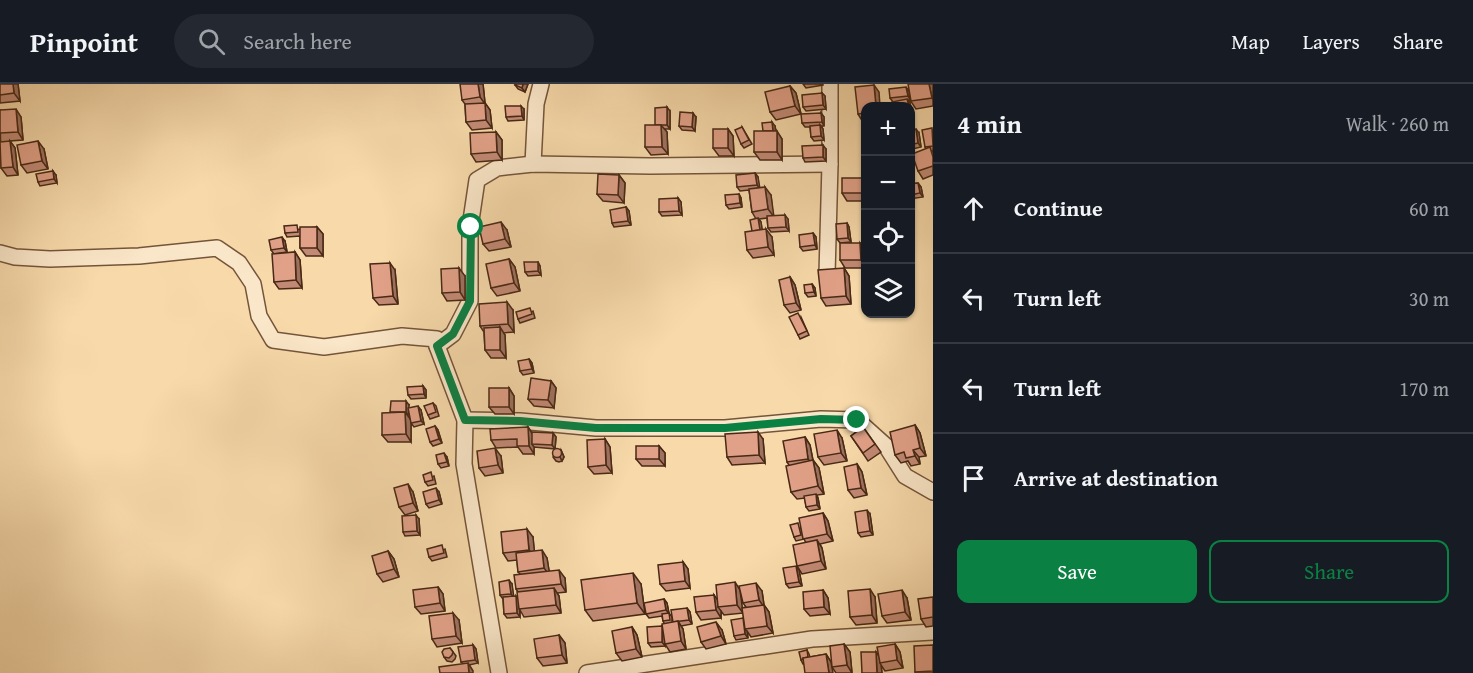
<!DOCTYPE html>
<html lang="en">
<head>
<meta charset="utf-8">
<style>
  body { margin:0; font-family:"Gentium Book Plus",serif; background:#242831; color:#f1f3f6 }
  .controls { position:absolute; right:18px; top:18px; display:grid; overflow:hidden; border-radius:12px; box-shadow:0 2px 4px #0004 }
  .controls button { width:54px; height:54px; display:grid; place-items:center; padding:0; border:0; border-bottom:2px solid #363941; background:#171b24; color:#f1f3f6; font:30px sans-serif }
  .stop { position:absolute; width:18px; height:18px; margin:-14px; border:4px solid #0b8043; border-radius:50%; background:#fff }
  .stop.end { background:#0b8043; border-color:#fff; box-shadow:0 2px 6px #0008 }
  .list { margin:0; padding:0; list-style:none }
  h2 { display:flex; justify-content:space-between; align-items:center; height:78px; margin:0; padding:0 24px; font-size:26px }
  h2 small { font-size:20px; font-weight:400; color:#9ea1a6 }
  .list li { display:grid; grid-template-columns:39px 1fr auto; gap:18px; align-items:center; box-sizing:border-box; height:90px; padding:0 24px; border-top:2px solid #363941 }
  .list b { display:block; font-size:22px; white-space:nowrap }
  .list em { font-size:20px; font-style:normal; color:#9ea1a6 }
  .actions { display:flex; gap:12px; padding:18px 24px }
  .actions a { flex:1; padding:14px 0; border:2px solid #0b8043; border-radius:12px; text-align:center; font-size:21px; color:#0b8043 }
  .actions .main { background:#0b8043; color:#fff }
  .icon { flex:none; width:33px; height:33px; fill:none; stroke:currentColor; stroke-width:2; stroke-linecap:round; stroke-linejoin:round }
  .map { position:relative; flex:none; width:933px; height:589px; overflow:hidden }
  header { display:flex; align-items:center; gap:36px; box-sizing:border-box; height:84px; padding:0 30px; background:#171b24; border-bottom:2px solid #363941 }
  header strong { font-size:28px }
  nav { display:flex; gap:33px; margin-inline-start:auto; font-size:21px }
  .search { width:420px; height:54px; background:#242831; display:flex; align-items:center; gap:15px; box-sizing:border-box; padding:0 21px; border-radius:33px; color:#9ea1a6; font-size:22px }
  main { display:flex }
  aside { flex:1; background:#171b24 }
  .map>svg:first-child { display:block }
  .lines { fill:none; stroke-linecap:round; stroke-linejoin:round }
  .minor-casing { stroke:#74553a; stroke-width:18 }
  .minor { stroke:#fae6c8; stroke-width:15 }
  .wall { fill:#c28a75; stroke:#482915; stroke-width:1.5 }
  .shaded-wall { fill:#9e715f; stroke:#482915; stroke-width:1.5 }
  .building { fill:#e1a188; stroke:#482915; stroke-width:1.5 }
  .route { stroke:#0b8043; stroke-width:8 }
</style>
</head>
<body>
<header>
<strong>Pinpoint</strong>
<div class="search"><svg class="icon" aria-label="search" viewBox="0 0 24 24"><circle cx="10" cy="10" r="6"/><path d="M15 15l6 6"/></svg>Search here</div>
<nav><a>Map</a><a>Layers</a><a>Share</a></nav>
</header>
<main>
<div class="map">
<svg width="933" height="589" viewBox="0 0 933 589">
  <rect width="100%" height="100%" fill="#f7d9aa"/>
  <filter id="stains"><feTurbulence type="fractalNoise" baseFrequency=".00333" numOctaves="4"/><feColorMatrix values="0 0 0 0 .2 0 0 0 0 .09 0 0 0 0 .02 0 0 0 .5 -.17"/></filter>
  <radialGradient id="worn" r=".72"><stop offset=".6" stop-color="#630" stop-opacity="0"/><stop offset="1" stop-color="#630" stop-opacity=".3"/></radialGradient>
  <g class="lines">
    <g class="minor-casing">
      <g id="minor">
        <path d="M533,80L536,20L541,0"/>
        <path d="M0,169L15,173L50,175L139,172L217,164L239,179L253,200L259,232L273,256L324,263L402,252L437,255V262L465,336L464,380L499,589"/>
        <path d="M827,190L830,80V0"/>
        <path d="M437,262L453,250L470,217V143L477,96L497,84L533,80L650,82L830,80"/>
        <path d="M465,336L520,337L596,344H725L821,335L857,336L886,362L905,392L933,408"/>
        <path d="M587,589L812,555L933,548"/>
      </g>
    </g>
    <use href="#minor" class="minor"/>
  </g>
  <g class="wall">
    <path d="M0,0H18L20,17L0,19Z"/>
    <path d="M483,0L485,19L490,26L492,44L472,46L466,38L465,20L462,16Z"/>
    <path d="M528,0L525,8L518,5L515,1Z"/>
    <path d="M803,0H823V1L806,4Z"/>
    <path d="M933,0V22L916,25L910,16H908L910,19L913,32L910,33V22L893,18L890,14L909,6Z"/>
    <path d="M790,2L796,9L801,30L776,36L770,28Z"/>
    <path d="M879,8L866,22V37L863,38L858,30Z"/>
    <path d="M822,9L825,12L826,25L806,27L803,23Z"/>
    <path d="M524,25V36L508,37L506,33Z"/>
    <path d="M0,26L21,33L23,56L10,57L15,64L18,91L7,92L1,84Z"/>
    <path d="M670,27V45H664L667,48L668,70L651,71L645,63L655,41Z"/>
    <path d="M821,29L824,33V42H821L823,45L824,56L814,57L811,53L810,43H805L802,39Z"/>
    <path d="M696,33L695,47L682,46L679,42Z"/>
    <path d="M775,42L776,47L782,55V76H760L754,68L763,47Z"/>
    <path d="M742,43L752,60L744,64L741,60Z"/>
    <path d="M728,45L733,52L734,72H719L713,64Z"/>
    <path d="M933,45V66L932,67L933,68V91L923,95L918,87L926,65L925,63Z"/>
    <path d="M496,48L502,56V76L476,78L471,70Z"/>
    <path d="M919,49L921,63L913,65L910,61Z"/>
    <path d="M44,65L48,85L27,89L21,81Z"/>
    <path d="M826,65V77L805,78L803,74Z"/>
    <path d="M755,89L758,93L759,104L771,111L773,132L788,135L789,147L771,148L768,144L767,134L759,135L761,138L762,146L772,153L774,171L753,174L747,166L752,147L756,135L752,128L749,106L740,107L737,103Z"/>
    <path d="M56,91L57,99L40,102L38,98Z"/>
    <path d="M619,91L625,99L624,119L603,117L597,110Z"/>
    <path d="M866,98V127L865,117H847L842,109Z"/>
    <path d="M918,99L921,103L923,113L910,115V100Z"/>
    <path d="M739,110L741,114L742,123L729,125L726,121Z"/>
    <path d="M678,114L681,118L682,131L662,132L659,128Z"/>
    <path d="M626,123L629,127L631,141L614,143L612,139Z"/>
    <path d="M847,139L849,143L851,158L840,159L837,155Z"/>
    <path d="M317,143L323,150V172H306L300,164V152L287,153L285,149L300,145Z"/>
    <path d="M507,146L511,163L489,167L483,160Z"/>
    <path d="M813,149L816,153L817,165L803,167L800,163Z"/>
    <path d="M285,157L287,168L274,170L295,168L300,176L302,204L279,205L274,198V170L271,166Z"/>
    <path d="M860,159L866,167V184H845L840,176Z"/>
    <path d="M509,175L515,183L520,207L497,212L491,204Z"/>
    <path d="M538,178L540,182L541,191L528,192L525,188Z"/>
    <path d="M844,184L849,192L851,220L826,222L821,214Z"/>
    <path d="M395,186L398,220L379,221L373,214Z"/>
    <path d="M465,192V216L447,217L442,209Z"/>
    <path d="M790,193L795,201L801,226L790,229L784,221Z"/>
    <path d="M812,200L815,204L816,212L808,213L805,209Z"/>
    <path d="M513,226L514,248L503,249L505,251L506,274H491L485,266L484,248L480,242Z"/>
    <path d="M533,227L535,234L520,239L518,235Z"/>
    <path d="M801,233L809,251L800,255L798,251Z"/>
    <path d="M529,275L532,279L534,289L523,291L520,287Z"/>
    <path d="M551,297L556,304L554,324L534,322L528,315Z"/>
    <path d="M423,302L426,306V314L411,315L408,311Z"/>
    <path d="M509,304L514,312V330H495L489,323Z"/>
    <path d="M433,319L436,322L439,332L430,335L428,331Z"/>
    <path d="M409,321L408,324L421,326L424,340L414,343L411,339V358H388L382,351L391,329Z"/>
    <path d="M915,341L920,349L926,372L919,373L920,380L911,382L908,377L901,379L895,371Z"/>
    <path d="M435,342L438,346L442,359L433,362L430,358Z"/>
    <path d="M528,343L532,349H553L556,353L555,365L561,366L564,373L562,377L559,378L556,377L553,373L555,365L534,363V370H523L518,363L496,364L491,356Z"/>
    <path d="M863,343L881,368L868,377L851,352Z"/>
    <path d="M805,353L810,361L813,376L819,384L824,410L817,411L818,414L820,425L809,427L806,423L805,414L797,415L791,408L789,381L787,378Z"/>
    <path d="M842,354L847,377L824,381L818,373Z"/>
    <path d="M605,355L610,363L612,389L594,390L588,383Z"/>
    <path d="M763,355L765,379L732,381L727,373Z"/>
    <path d="M659,362L665,369V382H642L636,375Z"/>
    <path d="M501,372L503,389L485,392L479,384Z"/>
    <path d="M447,373L449,382L441,384L438,380Z"/>
    <path d="M857,380L862,388L867,411L854,414L848,406Z"/>
    <path d="M434,392L436,400L428,402L425,398Z"/>
    <path d="M413,408L418,427L405,431L399,423Z"/>
    <path d="M439,408L442,420L429,424L426,420Z"/>
    <path d="M823,429L828,437L833,457L820,460L822,464L826,485L802,490L797,482L806,459L804,455L796,457L794,453L801,443Z"/>
    <path d="M870,430L873,451L861,453L858,449Z"/>
    <path d="M419,435L420,451L405,452L403,448Z"/>
    <path d="M533,453L534,467L547,474L549,487L565,494L566,508L557,509L559,512L561,529L524,533L520,526V533L507,534L504,530L503,515L500,511L512,500L513,512L518,515V508L516,505L520,490L518,488L517,476L508,477L503,469Z"/>
    <path d="M445,465L447,473L432,477L429,473Z"/>
    <path d="M388,467L394,475L399,493L383,498L377,490Z"/>
    <path d="M683,478L688,485L690,504L666,507L660,500Z"/>
    <path d="M799,486L802,502L789,504L786,500Z"/>
    <path d="M641,500L645,530L593,537L585,526Z"/>
    <path d="M438,503L443,510L445,527L421,530L415,523Z"/>
    <path d="M740,506L742,524L746,523L743,519L762,507L764,521L769,528L773,549L751,553L747,547L748,554L736,556L734,552L743,534L744,535L743,529L724,531L721,527V534L701,536L696,528L714,511L717,516Z"/>
    <path d="M823,506L828,514L830,530L810,532L804,525Z"/>
    <path d="M875,513L877,539L856,541L850,533Z"/>
    <path d="M907,514L911,536L887,539L882,532Z"/>
    <path d="M933,514V542L926,543L921,535Z"/>
    <path d="M664,515L667,519L669,529L672,533V538L687,524L690,528L692,540L681,542L683,545L686,565L670,568L665,560V562L651,563L648,559L664,539L663,537L662,532L649,534L646,530Z"/>
    <path d="M459,536L462,559L437,563L432,555Z"/>
    <path d="M632,543L637,551L642,573L622,577L616,569Z"/>
    <path d="M722,546L726,560L706,565L701,558Z"/>
    <path d="M559,551L565,559L567,579L543,582L537,574Z"/>
    <path d="M844,560L850,568L852,589H836L832,583L803,580L801,576L807,566L809,570L810,573L826,570L831,578Z"/>
    <path d="M895,560L900,568L903,584L885,587L881,581L882,589H862L876,568L879,572Z"/>
    <path d="M473,561L476,565L478,579L469,581L473,587L461,578Z"/>
    <path d="M933,561V589H916L915,588Z"/>
    <path d="M450,564L456,572L455,575L452,578L447,577L444,573Z"/>
  </g>
  <g class="shaded-wall">
    <path d="M13,0H18L20,17L14,9Z"/>
    <path d="M478,0H483L485,19L490,26L492,44L486,36L485,20L480,13Z"/>
    <path d="M523,0H528L525,8L522,4Z"/>
    <path d="M929,0H933V16L932,14Z"/>
    <path d="M874,1L879,8L880,22H876Z"/>
    <path d="M790,2L796,9L801,30L795,22Z"/>
    <path d="M906,3L909,7L910,16L908,12Z"/>
    <path d="M822,9L825,12L826,25L823,21Z"/>
    <path d="M907,15L910,19L913,32L910,29V22H909Z"/>
    <path d="M521,22L524,25V36L522,32Z"/>
    <path d="M667,23L670,27V45L667,41Z"/>
    <path d="M16,25L21,33L23,56L18,48Z"/>
    <path d="M693,29L696,33L695,47L692,43Z"/>
    <path d="M821,29L824,33V42L822,38Z"/>
    <path d="M772,38L775,42L776,51L773,47Z"/>
    <path d="M661,41L667,48L668,70L662,63Z"/>
    <path d="M820,41L823,45L824,56L821,52Z"/>
    <path d="M728,45L733,52L734,72L728,64Z"/>
    <path d="M916,45L919,49L921,63L918,59Z"/>
    <path d="M777,47L782,55V76L777,68Z"/>
    <path d="M496,48L502,56V76L497,68Z"/>
    <path d="M10,57L15,64L18,91L13,83Z"/>
    <path d="M38,57L44,65L48,85L42,77Z"/>
    <path d="M823,61L826,65V77L823,73Z"/>
    <path d="M53,87L56,91L57,99L54,95Z"/>
    <path d="M755,89L758,93L760,105L757,101Z"/>
    <path d="M619,91L625,99L624,119L618,111Z"/>
    <path d="M863,94L866,98V113L863,109Z"/>
    <path d="M918,99L921,103L923,113L920,109Z"/>
    <path d="M765,103L771,111L774,133L768,125Z"/>
    <path d="M739,110L741,114L742,123L740,119Z"/>
    <path d="M678,114L681,118L682,131L679,127Z"/>
    <path d="M626,123L629,127L631,141L628,137Z"/>
    <path d="M785,131L788,135L789,147L786,143Z"/>
    <path d="M758,134L761,138L763,151L760,147Z"/>
    <path d="M501,138L507,146L511,163L505,155Z"/>
    <path d="M847,139L849,143L851,158L848,154Z"/>
    <path d="M317,143L323,150V172L317,164Z"/>
    <path d="M766,145L772,153L774,171L768,163Z"/>
    <path d="M813,149L816,153L817,165L815,161Z"/>
    <path d="M282,153L285,157L287,168L284,164Z"/>
    <path d="M860,159L866,167V183L861,176Z"/>
    <path d="M295,168L300,176L302,204L296,196Z"/>
    <path d="M509,175L515,183L520,207L514,199Z"/>
    <path d="M538,178L540,182L541,191L538,187Z"/>
    <path d="M390,179L395,186L398,220L393,212Z"/>
    <path d="M459,184L465,192V216L460,208Z"/>
    <path d="M844,184L849,192L851,220L846,212Z"/>
    <path d="M790,193L795,201L801,226L796,219Z"/>
    <path d="M812,200L815,204L816,212L814,208Z"/>
    <path d="M507,218L513,226L514,248L508,240Z"/>
    <path d="M500,243L505,251L506,274L500,266Z"/>
    <path d="M529,275L532,279L534,289L532,285Z"/>
    <path d="M551,297L556,304L554,324L548,316Z"/>
    <path d="M423,302L426,306V314L424,310Z"/>
    <path d="M509,304L514,312V330L509,323Z"/>
    <path d="M406,317L409,321L408,332L406,328Z"/>
    <path d="M418,322L421,326L424,340L421,337Z"/>
    <path d="M405,328L411,336V358L406,350Z"/>
    <path d="M915,341L920,349L926,372L920,364Z"/>
    <path d="M435,342L438,346L442,359L439,355Z"/>
    <path d="M528,343L533,351L532,360L534,363V370L529,362Z"/>
    <path d="M837,346L842,354L847,377L841,369Z"/>
    <path d="M758,348L763,355L765,379L759,371Z"/>
    <path d="M553,349L556,353L555,365L552,361Z"/>
    <path d="M805,353L810,361L814,382L808,375Z"/>
    <path d="M605,355L610,363L612,389L606,381Z"/>
    <path d="M659,362L665,369V382L659,375Z"/>
    <path d="M495,364L501,372L503,389L498,381Z"/>
    <path d="M561,366L564,373L562,377L560,373Z"/>
    <path d="M913,366L919,373L920,380L915,372Z"/>
    <path d="M444,369L447,373L449,382L447,378Z"/>
    <path d="M813,376L819,384L824,410L818,402Z"/>
    <path d="M857,380L862,388L867,411L861,404Z"/>
    <path d="M408,400L413,408L418,427L413,419Z"/>
    <path d="M436,404L439,408L442,420L439,416Z"/>
    <path d="M816,410L818,414L820,425L817,421Z"/>
    <path d="M867,426L870,430L873,451L870,447Z"/>
    <path d="M823,429L828,437L833,457L827,450Z"/>
    <path d="M416,431L419,435L420,451L417,447Z"/>
    <path d="M527,445L533,453L535,473L529,466Z"/>
    <path d="M817,456L822,464L826,485L821,477Z"/>
    <path d="M542,466L547,474L550,492L544,484Z"/>
    <path d="M388,467L394,475L399,493L394,485Z"/>
    <path d="M683,478L688,485L690,504L685,497Z"/>
    <path d="M796,482L799,486L802,502L799,498Z"/>
    <path d="M559,486L565,494L566,508L561,500Z"/>
    <path d="M633,489L641,500L645,530L637,519Z"/>
    <path d="M509,496L512,500L514,514L511,510Z"/>
    <path d="M735,498L740,506L743,529L737,521Z"/>
    <path d="M756,499L762,507L764,521L769,528L773,549L767,542L764,523L759,516Z"/>
    <path d="M438,503L443,510L445,527L440,519Z"/>
    <path d="M554,504L559,512L561,529L556,521Z"/>
    <path d="M870,505L875,513L877,539L872,531Z"/>
    <path d="M823,506L828,514L830,530L824,523Z"/>
    <path d="M902,506L907,514L911,536L905,528Z"/>
    <path d="M714,511L720,519L718,523L721,527V534L716,526Z"/>
    <path d="M516,512L519,516L520,533L517,529Z"/>
    <path d="M664,515L667,519L669,530L666,526Z"/>
    <path d="M687,524L690,528L692,540L689,536Z"/>
    <path d="M453,529L459,536L462,559L456,552Z"/>
    <path d="M743,534L745,538V545L747,547L748,554L745,550Z"/>
    <path d="M678,537L683,545L686,565L681,557Z"/>
    <path d="M716,538L722,546L726,560L721,552Z"/>
    <path d="M662,542L664,546L665,562L662,558Z"/>
    <path d="M632,543L637,551L642,573L636,565Z"/>
    <path d="M559,551L565,559L567,579L562,571Z"/>
    <path d="M844,560L850,568L852,589L847,581Z"/>
    <path d="M895,560L900,568L903,584L897,576Z"/>
    <path d="M473,561L476,565L478,579L475,576Z"/>
    <path d="M876,568L881,575L880,579L881,581L882,589H877Z"/>
    <path d="M826,570L831,578L833,589H829Z"/>
    <path d="M468,579L473,587V589H469Z"/>
  </g>
  <g class="building">
    <path d="M0,0H13L14,9L0,11Z"/>
    <path d="M460,0H478L480,13L462,16Z"/>
    <path d="M516,0H523L522,4L515,1Z"/>
    <path d="M908,0H929L932,14L911,17Z"/>
    <path d="M874,1L876,22H866V29L858,30L855,3Z"/>
    <path d="M790,2L795,22L770,28L765,8Z"/>
    <path d="M906,3L908,12L890,14L889,5Z"/>
    <path d="M822,9L823,21L803,23L802,11Z"/>
    <path d="M907,15L909,22H893L892,18Z"/>
    <path d="M485,19L486,36L466,38L465,20Z"/>
    <path d="M505,22H521L522,32L506,33Z"/>
    <path d="M667,23V41H655V24Z"/>
    <path d="M16,25L18,48L0,49V26Z"/>
    <path d="M680,28L693,29L692,43L679,42Z"/>
    <path d="M821,29L822,38L802,39L801,30Z"/>
    <path d="M772,38L773,47H763L762,39Z"/>
    <path d="M645,41H661L662,63H645Z"/>
    <path d="M820,41L821,52L811,53L810,42Z"/>
    <path d="M742,43L749,56L741,60L735,46Z"/>
    <path d="M932,44L933,62L925,63L922,46Z"/>
    <rect x="713" y="45" width="15" height="19"/>
    <path d="M916,45L918,59L910,61V47Z"/>
    <rect x="754" y="47" width="23" height="21"/>
    <path d="M496,48L497,68L471,70L470,49Z"/>
    <path d="M10,57L13,83L1,84L0,58Z"/>
    <path d="M38,57L42,77L21,81L17,61Z"/>
    <path d="M823,61V73L803,74L802,62Z"/>
    <path d="M930,63L933,73V82L918,87L912,70Z"/>
    <path d="M862,83H866V96H864Z"/>
    <path d="M53,87L54,95L38,98L36,90Z"/>
    <path d="M755,89L757,101L737,103L736,91Z"/>
    <path d="M598,90L619,91L618,111L597,110Z"/>
    <rect x="842" y="94" width="21" height="15"/>
    <path d="M918,99L920,109L910,111V100Z"/>
    <path d="M765,103L768,125L752,128L749,105Z"/>
    <path d="M739,110L740,119L726,121L725,111Z"/>
    <path d="M678,114L679,127L659,128V115Z"/>
    <path d="M626,123L628,137L612,139L610,126Z"/>
    <path d="M864,130H866L865,146Z"/>
    <path d="M785,131L786,143L768,144L767,132Z"/>
    <path d="M758,134L760,146L752,147L750,136Z"/>
    <path d="M501,138L505,155L483,160L479,143Z"/>
    <path d="M847,139L848,154L837,155L836,140Z"/>
    <path d="M297,141L298,148L285,149L284,142Z"/>
    <rect x="300" y="143" width="17" height="21"/>
    <path d="M766,145L768,163L747,166L745,148Z"/>
    <path d="M813,149L815,161L800,163L799,151Z"/>
    <path d="M282,153L284,164L271,166L269,156Z"/>
    <path d="M840,159H860L861,176H840Z"/>
    <path d="M295,168L296,196L274,198L272,170Z"/>
    <path d="M509,175L514,199L491,204L486,180Z"/>
    <path d="M524,178H538V187L525,188Z"/>
    <path d="M390,179L393,212L373,214L370,180Z"/>
    <path d="M459,184L460,208L442,209L441,185Z"/>
    <path d="M844,184L846,212L821,214L818,186Z"/>
    <path d="M790,193L796,219L784,221L779,196Z"/>
    <path d="M812,200L814,208L805,209L804,201Z"/>
    <path d="M507,218L508,240L480,242L479,220Z"/>
    <path d="M530,224L532,230L518,235L516,228Z"/>
    <path d="M798,229L807,247L798,251L789,233Z"/>
    <path d="M500,243V266H485L484,244Z"/>
    <path d="M529,275L532,285L520,287L518,277Z"/>
    <path d="M531,294L551,297L548,316L528,315Z"/>
    <path d="M423,302L424,310L408,311L407,303Z"/>
    <rect x="489" y="304" width="20" height="19"/>
    <path d="M391,317H406V328H390Z"/>
    <path d="M433,319L436,328L428,331L424,322Z"/>
    <path d="M418,322L421,337L411,339L408,324Z"/>
    <path d="M405,328L406,350L382,351V329Z"/>
    <path d="M915,341L920,364L913,366L915,372L906,374L904,368L895,371L890,348Z"/>
    <path d="M435,342L439,355L430,358L426,345Z"/>
    <path d="M528,343L529,362H517V355L491,356L490,345Z"/>
    <path d="M863,343L875,360L863,369L851,352Z"/>
    <path d="M837,346L841,369L818,373L814,350Z"/>
    <path d="M532,348L553,349L552,361L532,360Z"/>
    <path d="M758,348L759,371L727,373L725,350Z"/>
    <path d="M805,353L808,375L787,378L783,357Z"/>
    <path d="M605,355L606,381L588,383L587,356Z"/>
    <rect x="636" y="362" width="23" height="13"/>
    <path d="M495,364L498,381L479,384L477,367Z"/>
    <circle cx="557" cy="369" r="4.5"/>
    <path d="M444,369L447,378L438,380L436,371Z"/>
    <path d="M813,376L818,402L791,408L786,382Z"/>
    <path d="M857,380L861,404L848,406L844,383Z"/>
    <path d="M431,388L433,396L425,398L423,391Z"/>
    <path d="M408,400L413,419L399,423L394,404Z"/>
    <path d="M436,404L439,416L426,420L423,408Z"/>
    <path d="M816,410L817,421L806,423L804,412Z"/>
    <path d="M867,426L870,447L858,449L855,428Z"/>
    <path d="M823,429L827,450L803,455L799,434Z"/>
    <path d="M416,431L417,447L403,448L402,432Z"/>
    <path d="M798,439L801,451L794,453L790,441Z"/>
    <path d="M527,445L529,466L503,469L501,448Z"/>
    <path d="M817,456L821,477L797,482L793,461Z"/>
    <path d="M442,461L444,469L429,473L427,465Z"/>
    <path d="M542,466L544,484L518,488L516,469Z"/>
    <path d="M388,467L394,485L377,490L372,472Z"/>
    <path d="M683,478L685,497L660,500L658,481Z"/>
    <path d="M796,482L799,498L786,500L783,484Z"/>
    <path d="M559,486L561,500L516,505L514,491Z"/>
    <path d="M633,489L637,519L585,526L581,496Z"/>
    <path d="M509,496L511,510L500,511L499,498Z"/>
    <path d="M735,498L737,521L718,523L716,501Z"/>
    <path d="M756,499L759,516L743,519L739,502Z"/>
    <path d="M438,503L440,519L415,523L413,506Z"/>
    <path d="M554,504L556,521L519,525L517,508Z"/>
    <path d="M870,505L872,531L850,533L848,507Z"/>
    <path d="M823,506L824,523L804,525L803,508Z"/>
    <path d="M902,506L905,528L882,532L878,510Z"/>
    <path d="M714,511L716,526L696,528L694,513Z"/>
    <path d="M516,512L517,529L504,530L503,513Z"/>
    <path d="M933,513V533L921,535L918,515Z"/>
    <path d="M664,515L666,526L646,530L644,519Z"/>
    <path d="M764,521L767,542L745,545L742,524Z"/>
    <path d="M687,524L689,536L673,538L671,526Z"/>
    <path d="M453,529L456,552L432,555L429,532Z"/>
    <path d="M669,529L670,536L663,537L662,530Z"/>
    <path d="M743,534L745,550L734,552L731,536Z"/>
    <path d="M678,537L681,557L665,560L662,540Z"/>
    <path d="M716,538L721,552L701,558L697,543Z"/>
    <path d="M662,542V558L648,559L647,543Z"/>
    <path d="M632,543L636,565L616,569L612,547Z"/>
    <path d="M559,551L562,571L537,574L534,555Z"/>
    <path d="M844,560L847,581L832,583L830,562Z"/>
    <path d="M895,560L897,576L880,579L877,563Z"/>
    <path d="M473,561L475,576L461,578L458,563Z"/>
    <path d="M933,561V587L915,588L914,562Z"/>
    <path d="M450,564L453,568L452,571L449,574L444,573L442,568L444,565Z"/>
    <path d="M807,566L808,573L803,574V575L801,576L799,568Z"/>
    <path d="M861,568H876L877,589H862Z"/>
    <path d="M826,570L829,589H805L803,574Z"/>
    <path d="M468,579L469,589H440L439,583Z"/>
  </g>
  <g class="lines">
    <path class="route" d="M471,143L470,217L453,250L437,262L465,336L520,337L596,344H725L821,335L857,336"/>
  </g>
  <rect width="100%" height="100%" filter="url(#stains)"/>
  <rect width="100%" height="100%" fill="url(#worn)"/>
</svg>
<div class="controls">
<button>+</button>
<button>−</button>
<button><svg class="icon" aria-label="locate" viewBox="0 0 24 24"><circle cx="12" cy="12" r="6"/><path d="M12 2v4M12 18v4M2 12h4M18 12h4"/></svg></button>
<button><svg class="icon" aria-label="layers" viewBox="0 0 24 24"><path d="M12 4l9 5-9 5-9-5zM3 14l9 5 9-5"/></svg></button>
</div>
<div class="stop" style="left:471px;top:143px"></div>
<div class="stop end" style="left:857px;top:336px"></div>
</div>
<aside>
<h2>4 min<small>Walk · 260 m</small></h2>
<ul class="list">
<li><svg class="icon" aria-label="ahead" viewBox="0 0 24 24"><path d="M12 20V5M6 11l6-6 6 6"/></svg><div><b>Continue</b></div><em>60 m</em></li>
<li><svg class="icon" aria-label="left" viewBox="0 0 24 24"><path d="M17 20v-9H6M10 6l-5 5 5 5"/></svg><div><b>Turn left</b></div><em>30 m</em></li>
<li><svg class="icon" aria-label="left" viewBox="0 0 24 24"><path d="M17 20v-9H6M10 6l-5 5 5 5"/></svg><div><b>Turn left</b></div><em>170 m</em></li>
<li><svg class="icon" aria-label="arrive" viewBox="0 0 24 24"><path d="M6 21V4h12l-3 4 3 4H6"/></svg><div><b>Arrive at destination</b></div></li>
</ul>
<div class="actions"><a class="main">Save</a><a>Share</a></div>
</aside>
</main>
</body>
</html>
